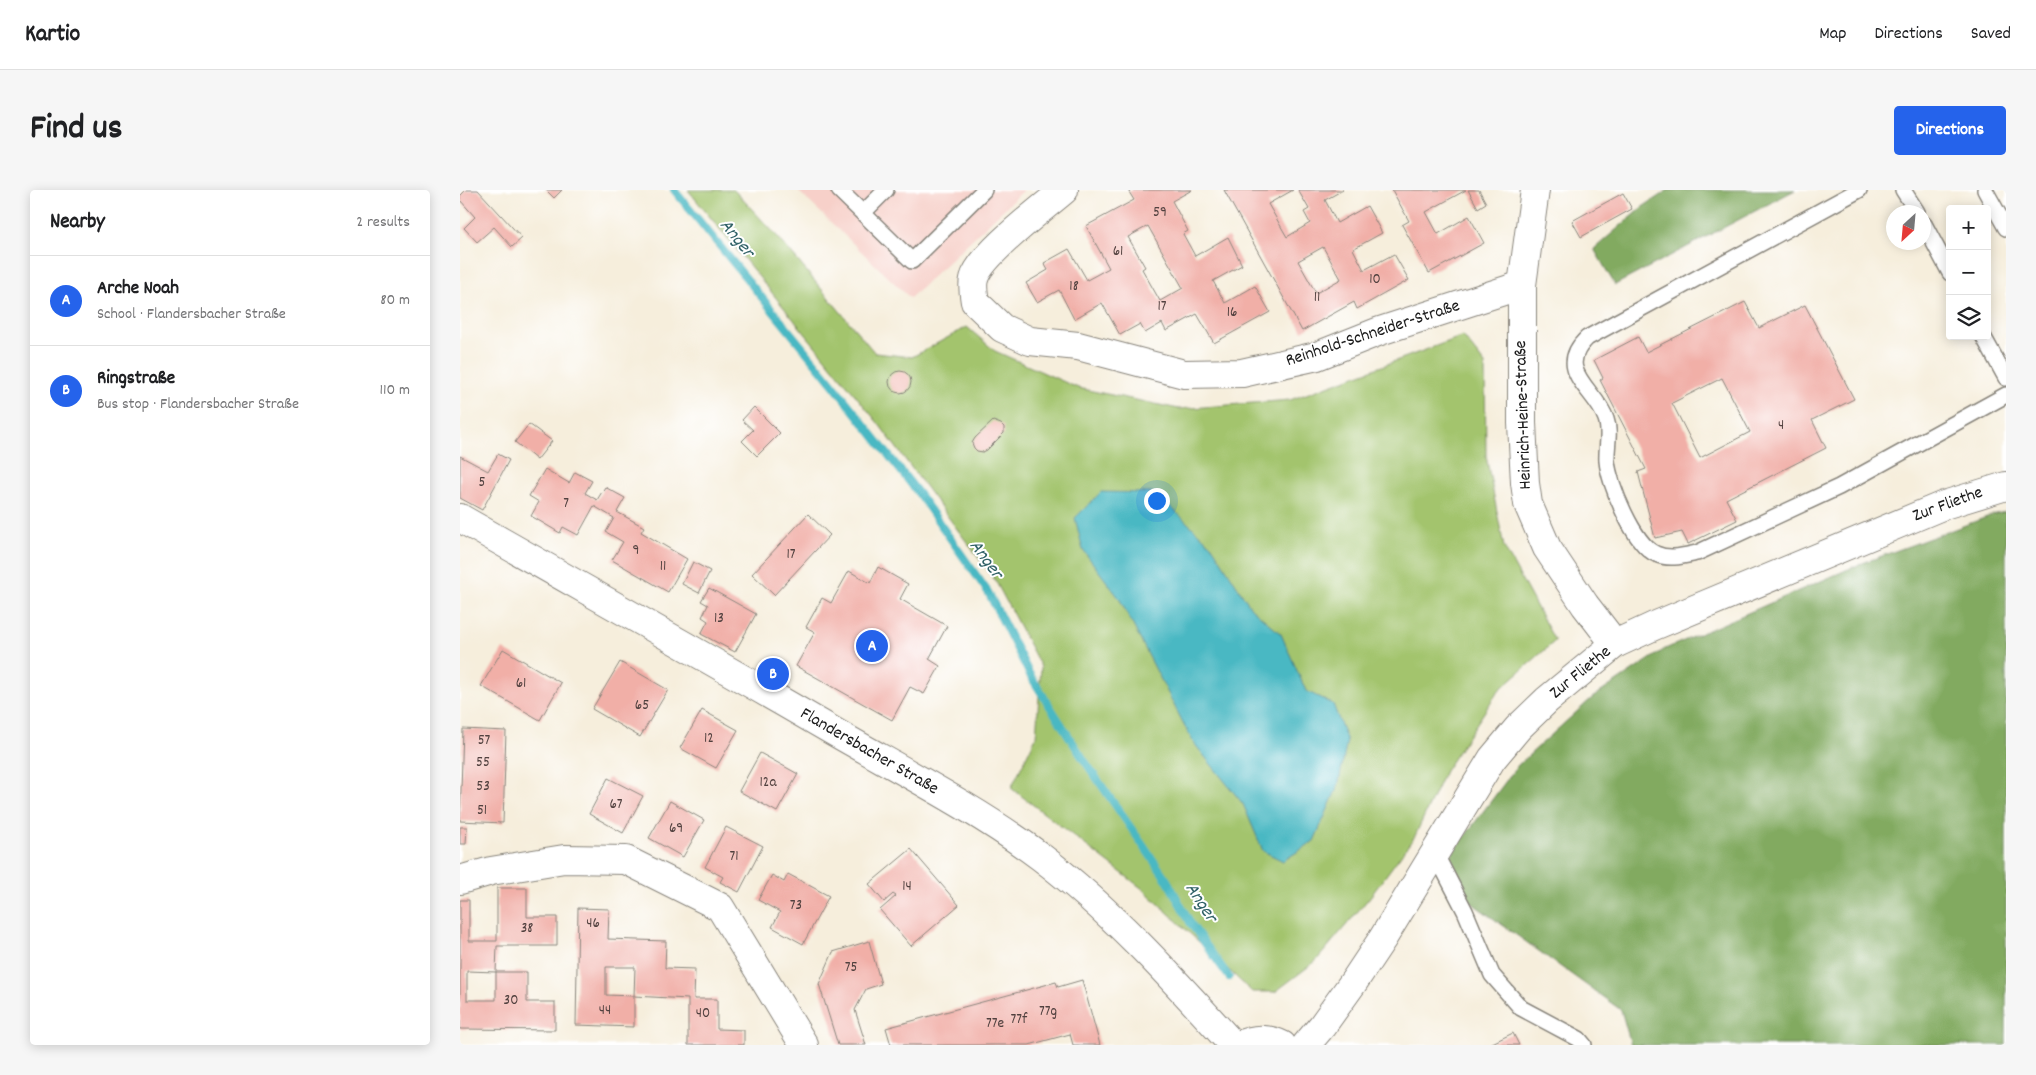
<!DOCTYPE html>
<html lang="en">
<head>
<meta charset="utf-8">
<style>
  body { margin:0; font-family:Dekko,sans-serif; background:#f6f6f6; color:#202124 }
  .controls { position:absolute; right:15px; top:15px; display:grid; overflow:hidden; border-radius:5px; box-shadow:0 2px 12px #0003 }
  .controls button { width:45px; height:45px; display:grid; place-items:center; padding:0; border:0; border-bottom:1px solid #e0e0e0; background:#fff; color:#202124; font:25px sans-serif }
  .compass { position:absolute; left:1426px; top:15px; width:45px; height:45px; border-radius:50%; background:#fff; box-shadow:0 2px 12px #0003; rotate:206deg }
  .you { position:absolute; left:696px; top:310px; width:18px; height:18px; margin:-12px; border:4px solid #fff; border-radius:50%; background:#1a73e8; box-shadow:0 0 0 8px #1a73e833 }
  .badge { display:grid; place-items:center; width:32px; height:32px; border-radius:50%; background:#2563eb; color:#fff; font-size:16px; font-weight:700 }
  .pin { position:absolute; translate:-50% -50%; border:2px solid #fff; box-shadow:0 1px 5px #0006 }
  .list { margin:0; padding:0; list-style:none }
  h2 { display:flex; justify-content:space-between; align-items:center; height:65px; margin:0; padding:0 20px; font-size:21px }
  h2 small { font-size:16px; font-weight:400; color:#757577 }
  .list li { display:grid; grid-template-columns:32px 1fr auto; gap:15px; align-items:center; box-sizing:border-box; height:90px; padding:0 20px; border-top:1px solid #e0e0e0 }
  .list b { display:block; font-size:19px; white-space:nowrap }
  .list p { margin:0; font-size:16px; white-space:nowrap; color:#757577 }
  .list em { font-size:16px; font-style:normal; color:#757577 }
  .icon { flex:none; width:28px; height:28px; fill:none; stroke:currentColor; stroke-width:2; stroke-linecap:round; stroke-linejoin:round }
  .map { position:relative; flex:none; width:1546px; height:855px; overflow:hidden; border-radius:5px }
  header { display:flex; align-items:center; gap:30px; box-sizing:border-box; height:70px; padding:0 25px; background:#fff; border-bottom:1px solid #e0e0e0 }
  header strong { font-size:24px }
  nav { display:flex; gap:28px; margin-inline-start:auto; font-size:18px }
  .intro { display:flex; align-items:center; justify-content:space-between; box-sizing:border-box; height:120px; padding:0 30px }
  h1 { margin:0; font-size:35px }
  .button { padding:12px 22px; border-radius:5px; background:#2563eb; color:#fff; font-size:18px; font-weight:700 }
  main { display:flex; gap:30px; padding:0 30px }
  aside { flex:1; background:#fff; border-radius:5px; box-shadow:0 2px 12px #0003 }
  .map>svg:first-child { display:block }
  .built { fill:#f7d0c9 }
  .green { fill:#a3c46d; stroke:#607044 }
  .forest { fill:#82aa60; stroke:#4f633e }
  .water { fill:#4ab8c3; stroke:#336a70 }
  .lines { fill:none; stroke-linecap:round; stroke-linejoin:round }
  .stream { stroke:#4ab8c3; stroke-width:8 }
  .building { fill:#f1afa7; fill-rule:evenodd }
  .service-casing { stroke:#89857c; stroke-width:18 }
  .minor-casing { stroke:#89857c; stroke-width:30 }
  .tertiary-casing { stroke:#89857c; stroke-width:30 }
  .service { stroke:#fff; stroke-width:15 }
  .minor { stroke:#fff; stroke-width:28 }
  .tertiary { stroke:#fff; stroke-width:28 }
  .labels { text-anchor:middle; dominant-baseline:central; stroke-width:4; stroke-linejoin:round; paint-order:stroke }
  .number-label { font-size:15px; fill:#51413f }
  .street-label { font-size:18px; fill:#1c1c1c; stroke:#fff }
  .water-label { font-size:19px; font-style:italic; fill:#316267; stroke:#fff }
</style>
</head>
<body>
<header>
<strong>Kartio</strong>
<nav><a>Map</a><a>Directions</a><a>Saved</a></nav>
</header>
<div class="intro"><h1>Find us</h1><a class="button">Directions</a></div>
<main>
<aside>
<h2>Nearby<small>2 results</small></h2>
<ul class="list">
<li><span class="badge">A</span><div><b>Arche Noah</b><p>School · Flandersbacher Straße</p></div><em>80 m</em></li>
<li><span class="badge">B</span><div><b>Ringstraße</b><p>Bus stop · Flandersbacher Straße</p></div><em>110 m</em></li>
</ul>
</aside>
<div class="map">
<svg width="1546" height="855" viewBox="0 0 1546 855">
  <rect width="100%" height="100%" fill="#fff"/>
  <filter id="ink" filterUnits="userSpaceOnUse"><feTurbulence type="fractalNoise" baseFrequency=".02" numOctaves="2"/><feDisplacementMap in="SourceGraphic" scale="10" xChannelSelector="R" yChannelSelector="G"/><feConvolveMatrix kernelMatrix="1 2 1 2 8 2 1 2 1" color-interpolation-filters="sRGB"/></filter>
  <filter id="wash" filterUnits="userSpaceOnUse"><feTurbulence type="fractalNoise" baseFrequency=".0096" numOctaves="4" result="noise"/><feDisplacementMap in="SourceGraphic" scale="20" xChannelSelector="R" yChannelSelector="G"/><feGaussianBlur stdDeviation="1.12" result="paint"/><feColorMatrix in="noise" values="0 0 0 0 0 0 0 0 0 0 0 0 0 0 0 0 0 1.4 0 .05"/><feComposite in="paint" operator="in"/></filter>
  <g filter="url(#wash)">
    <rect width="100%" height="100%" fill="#f6eedc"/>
    <path class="built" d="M337,0H564L450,108Z"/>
    <path class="green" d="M228,0H274L317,46L415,163L452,167L507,137L535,161L618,198L719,219L830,210L1003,146L1025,174L1026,266L1044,357L1095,451L1039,500L985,581L955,646L910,707L856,771L815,802H792L684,700L551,598L576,547L581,477L535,390L418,233Z"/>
    <g class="forest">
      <path d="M1208,0H1335L1155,95L1134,59L1181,18Z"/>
      <path d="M1546,322V855H1171L1161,820L1009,711L989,667L1058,575L1132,508L1205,459L1400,374L1535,324Z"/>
    </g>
    <path class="water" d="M641,302L696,303L752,356L791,418L821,444L846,501L873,514L887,551L878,596L854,651L823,671L803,661L783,614L733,552L659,408L623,360L615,328Z"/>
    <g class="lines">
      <path class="stream" d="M214,0L375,197L459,304L528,402L570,485L624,570L707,690L731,734L769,787"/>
    </g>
    <g id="blocks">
      <g class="building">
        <path d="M6,0H18L62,48L52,57L34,37L17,52L4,38L15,27L0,10V6Z"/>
        <path d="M86,0H102L94,8Z"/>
        <path d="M673,0H732L712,11L728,41L723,44L735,66L768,47L782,75L753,91L765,113L795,96L810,122L754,153L737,124L706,141L702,133L685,143L680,134L660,145L642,113L614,129L599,100L577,112L566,93L588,80L584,73L609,59L627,90L649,78L626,36L674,10L669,2ZM688,36L723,98L700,111L682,79L685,77L668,47Z"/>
        <path d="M764,0H833L808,14L827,47L850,33L844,22L849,19L838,0H883L865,10L877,33L907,16L922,43L893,59L904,80L934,64L949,90L897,119L894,112L842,141ZM863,57L881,89L856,103L838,71Z"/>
        <path d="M932,0H1006L966,22L978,44L1009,26L1024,53L969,83L942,35L949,31Z"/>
        <path d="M1008,0H1019L1026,13L1018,18Z"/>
        <path d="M1163,3L1172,19L1121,47L1112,31Z"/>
        <path d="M1285,112L1299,138L1345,115L1394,209L1352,230L1366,258L1266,309L1277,330L1228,354L1222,342L1195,348L1178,282L1186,279L1140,190L1143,188L1134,170L1178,147L1186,162ZM1262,188L1290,242L1240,268L1212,213Z"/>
        <circle cx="440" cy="192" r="11"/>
        <path d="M294,217L320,243L297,266L282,251L293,240L282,230Z"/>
        <path d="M533,231L541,234L544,237V243L527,260L523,262L517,261L514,258L512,253L515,248Z"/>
        <path d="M69,234L92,251L77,270L55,252Z"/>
        <path d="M38,264L49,270L22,320L0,308V266L28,281Z"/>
        <path d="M85,279L109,293L115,282L132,291L125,303L137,310L145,297L165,308L157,322L184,337L181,342L227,369L208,402L152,370L163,352L146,342L154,328L134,316L118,345L103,337L100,343L71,326L79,312L69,306Z"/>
        <path d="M348,324L370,345L314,405L292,384Z"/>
        <path d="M233,372L250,381L239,403L222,394Z"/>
        <path d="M418,377L448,394L440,409L487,436L469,469L480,476L464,504L450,497L432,530L336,476L355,442L346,437L362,408L371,413L389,381L410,393Z"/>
        <path d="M249,398L296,424L275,462L241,444L248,431L242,427L248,415L241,411Z"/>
        <path d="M43,459L101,493L80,530L21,496Z"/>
        <path d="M160,472L208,500L180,547L132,519Z"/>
        <path d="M242,520L278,540L256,578L220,558Z"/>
        <path d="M3,539L46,541L43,633L0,631Z"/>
        <path d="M300,563L338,584L317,622L279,601Z"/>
        <path d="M148,588L183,606L163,643L129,624Z"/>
        <path d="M210,611L244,630L223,667L189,648Z"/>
        <path d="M0,637H7L6,654H0Z"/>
        <path d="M266,637L303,656L279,702L260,692L263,687L245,677Z"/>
        <path d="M451,659L499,715L451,756L420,720L436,706L433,704L424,712L409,694Z"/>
        <path d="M328,684L369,706L343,754L312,737L320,722L298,710L312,685L324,692Z"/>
        <path d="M37,698H67V727H97V756H37L36,782H67V812H95V840L0,839V710H9V751H37ZM7,781L36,782V810H7Z"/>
        <path d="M118,718L149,719L148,749L206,751L205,778L235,779L234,809H257V839L284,840V855H228V809L174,806L175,777H146V805L174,806V837L116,835Z"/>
        <path d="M409,751L421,794L406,799L395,820L406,855H378L359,794L373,762Z"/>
        <path d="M622,790L640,855H613L610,844L569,855H431L426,838L596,792L598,797Z"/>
        <path d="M1053,843L1059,855H1028Z"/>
      </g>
    </g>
  </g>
  <g filter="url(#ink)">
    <use href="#blocks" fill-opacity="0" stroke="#89857c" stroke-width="1"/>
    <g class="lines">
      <g class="service-casing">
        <g id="service">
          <path d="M379,0L452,71L524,0"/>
          <path d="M1399,0L1127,148C1093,181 1136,199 1146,229C1151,243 1146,257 1147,271C1149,294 1174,355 1196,364C1209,370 1223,366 1237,363L1379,297L1546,205"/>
          <path d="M1443,0L1457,22"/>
          <path d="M1525,0L1546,38"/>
          <path d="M403,23L426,0"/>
          <path d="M1464,34L1490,83"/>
          <path d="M1523,146L1546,188"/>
          <path d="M975,663L1005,721L1032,785L1061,818L1119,849L1124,855"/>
        </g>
      </g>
      <g class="minor-casing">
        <g id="minor">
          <path d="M604,0C583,18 520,65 514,89C512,96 514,105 515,112L542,138L570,151L618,156L724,184L782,183L857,166L920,141L1062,95"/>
          <path d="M1075,0L1062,95V233L1065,293L1068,314L1087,358L1125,415L1155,454"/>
          <path d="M0,690L31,681L104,669L166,670L260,717L344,855"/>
          <path d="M846,855L862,836L895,790L923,748L1032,569L1058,538L1087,510L1155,454L1194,436L1484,315L1546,296"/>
        </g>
      </g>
      <g class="tertiary-casing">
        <g id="tertiary">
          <path d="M0,328C126,400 253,471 378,544C446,583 518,620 581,667C652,721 713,789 773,855"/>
          <path d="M779,855C794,848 808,848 822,855"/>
        </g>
      </g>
      <use href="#service" class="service"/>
      <use href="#minor" class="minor"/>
      <use href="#tertiary" class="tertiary"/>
    </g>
  </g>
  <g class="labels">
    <g class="number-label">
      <text x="700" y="23">59</text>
      <text x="658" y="62">61</text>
      <text x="915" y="90">10</text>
      <text x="614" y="97">18</text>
      <text x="857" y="108">11</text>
      <text x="702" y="117">17</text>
      <text x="772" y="123">16</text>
      <text x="1321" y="236">4</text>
      <text x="22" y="293">5</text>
      <text x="106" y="314">7</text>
      <text x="176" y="361">9</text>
      <text x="331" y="365">17</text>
      <text x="203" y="377">11</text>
      <text x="259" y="429">13</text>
      <text x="61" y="494">61</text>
      <text x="182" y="516">65</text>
      <text x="249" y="549">12</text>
      <text x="24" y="551">57</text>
      <text x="23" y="573">55</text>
      <text x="308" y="593">12a</text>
      <text x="23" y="597">53</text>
      <text x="156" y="615">67</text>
      <text x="22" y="621">51</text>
      <text x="216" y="639">69</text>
      <text x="274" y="667">71</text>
      <text x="447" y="697">14</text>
      <text x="336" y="716">73</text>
      <text x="133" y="734">46</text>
      <text x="67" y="739">38</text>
      <text x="391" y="778">75</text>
      <text x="51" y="811">30</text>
      <text x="145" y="821">44</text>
      <text x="588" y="822">77g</text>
      <text x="243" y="824">40</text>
      <text x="559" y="830">77f</text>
      <text x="535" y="834">77e</text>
    </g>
    <g class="street-label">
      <text transform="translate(913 144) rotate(-18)">Reinhold-Schneider-Straße</text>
      <text transform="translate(1064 225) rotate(-92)">Heinrich-Heine-Straße</text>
      <text transform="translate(1488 315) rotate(-20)">Zur Fliethe</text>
      <text transform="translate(1121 483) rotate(-39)">Zur Fliethe</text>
      <text transform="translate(409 562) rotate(30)">Flandersbacher Straße</text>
    </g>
    <g class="water-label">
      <text transform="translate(276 49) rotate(51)">Anger</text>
      <text transform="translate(525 370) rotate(54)">Anger</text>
      <text transform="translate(740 713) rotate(57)">Anger</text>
    </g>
  </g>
</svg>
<div class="controls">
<button>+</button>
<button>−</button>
<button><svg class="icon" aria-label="layers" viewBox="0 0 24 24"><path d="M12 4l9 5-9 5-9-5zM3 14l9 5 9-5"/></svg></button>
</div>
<svg class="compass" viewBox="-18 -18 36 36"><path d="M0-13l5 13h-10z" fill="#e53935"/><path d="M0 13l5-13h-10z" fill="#757577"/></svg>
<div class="you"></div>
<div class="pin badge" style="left:412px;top:456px">A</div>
<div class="pin badge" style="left:313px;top:484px">B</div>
</div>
</main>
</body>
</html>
